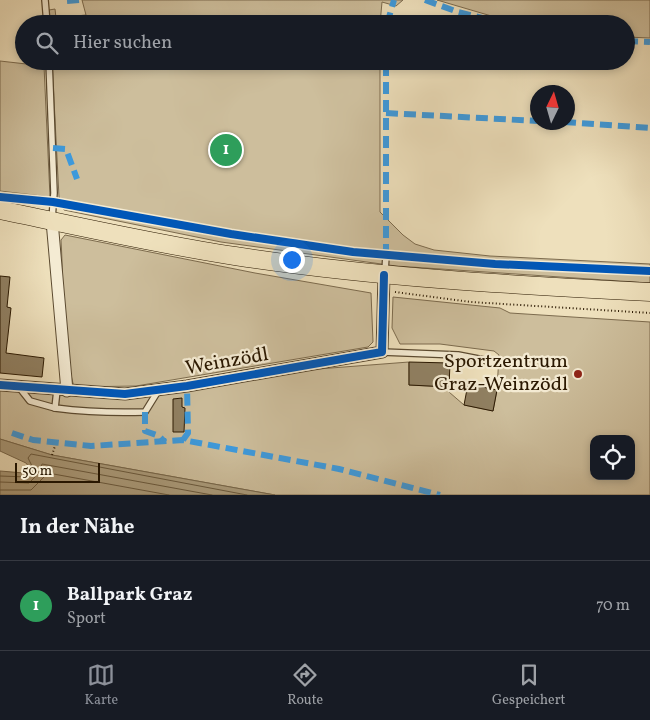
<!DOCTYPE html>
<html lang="de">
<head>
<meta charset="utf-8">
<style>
  body { margin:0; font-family:Vollkorn,serif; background:#20242c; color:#f1f3f6 }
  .controls { position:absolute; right:15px; bottom:15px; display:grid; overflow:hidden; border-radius:10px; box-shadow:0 2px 8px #0003 }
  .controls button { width:45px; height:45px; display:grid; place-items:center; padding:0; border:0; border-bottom:1px solid #363941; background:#171b24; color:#f1f3f6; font:25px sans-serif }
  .compass { position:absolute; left:530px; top:85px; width:45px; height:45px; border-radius:50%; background:#171b24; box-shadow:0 2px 8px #0003; rotate:5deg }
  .scale { position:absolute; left:15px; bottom:12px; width:85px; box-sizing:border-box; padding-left:5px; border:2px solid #2a1801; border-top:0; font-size:14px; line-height:18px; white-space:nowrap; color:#2a1801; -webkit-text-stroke:4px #f4ebd3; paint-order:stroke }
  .you { position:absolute; left:291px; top:259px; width:18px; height:18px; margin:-12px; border:4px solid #fff; border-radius:50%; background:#1a73e8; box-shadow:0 0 0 8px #1a73e833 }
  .badge { display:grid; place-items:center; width:32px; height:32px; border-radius:50%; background:#8c9099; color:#fff; font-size:16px; font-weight:700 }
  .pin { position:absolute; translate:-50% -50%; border:2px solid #fff; box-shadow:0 1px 5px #0006 }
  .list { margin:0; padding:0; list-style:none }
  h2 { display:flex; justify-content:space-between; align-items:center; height:65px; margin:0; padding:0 20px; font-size:21px }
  h2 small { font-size:16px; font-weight:400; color:#9ea1a6 }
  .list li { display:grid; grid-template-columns:32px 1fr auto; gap:15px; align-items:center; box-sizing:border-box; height:90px; padding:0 20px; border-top:1px solid #363941 }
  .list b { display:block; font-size:19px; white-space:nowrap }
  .list p { margin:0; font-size:16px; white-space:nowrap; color:#9ea1a6 }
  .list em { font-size:16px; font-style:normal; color:#9ea1a6 }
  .icon { flex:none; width:28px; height:28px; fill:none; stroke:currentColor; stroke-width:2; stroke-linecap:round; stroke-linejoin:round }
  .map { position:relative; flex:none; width:650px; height:495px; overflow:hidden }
  .search { position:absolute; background:#171b24; box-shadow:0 2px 8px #0003; left:15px; right:15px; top:15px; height:55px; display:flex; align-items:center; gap:12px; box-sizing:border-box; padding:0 18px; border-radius:28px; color:#9ea1a6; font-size:19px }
  .sheet { height:155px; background:#171b24 }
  nav { display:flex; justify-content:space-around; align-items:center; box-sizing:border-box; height:70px; border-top:1px solid #363941; background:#171b24; font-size:14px; color:#9ea1a6 }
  nav a { display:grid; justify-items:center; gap:2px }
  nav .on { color:#8c9099 }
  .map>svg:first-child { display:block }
  .green { fill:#cdbe9c; stroke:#7c6b4e; fill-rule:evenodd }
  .water { fill:#ab9c7c; stroke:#77674b }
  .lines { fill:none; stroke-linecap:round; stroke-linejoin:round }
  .shore { stroke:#6a5a3e; stroke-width:1 }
  .building { fill:#908062; stroke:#2a1801 }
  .service-casing { stroke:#5b4a30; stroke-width:8 }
  .minor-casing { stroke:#5b4a30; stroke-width:13 }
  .primary-casing { stroke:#2a1801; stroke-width:19 }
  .path { stroke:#2a1801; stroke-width:2; stroke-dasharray:1 2.5; stroke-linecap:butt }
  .service { stroke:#f4ebd3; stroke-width:5.5 }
  .minor { stroke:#f4ebd3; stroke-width:11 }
  .primary { stroke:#eee0bc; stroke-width:18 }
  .quiet { stroke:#3d9add; stroke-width:6; stroke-dasharray:12 6; stroke-linecap:butt }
  .cycleway-casing { stroke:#f4ebd3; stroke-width:11 }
  .cycleway { stroke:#0057b8; stroke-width:8 }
  .poi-dot { fill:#8f2418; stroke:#f4ebd3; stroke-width:2 }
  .labels { text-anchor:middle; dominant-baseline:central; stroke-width:4.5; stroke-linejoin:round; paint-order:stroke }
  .street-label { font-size:20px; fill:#2a1801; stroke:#f4ebd3 }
  .poi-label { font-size:20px; fill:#2a1801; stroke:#f4ebd3; text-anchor:end }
</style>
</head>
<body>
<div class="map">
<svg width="650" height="495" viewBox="0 0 650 495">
  <rect width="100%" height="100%" fill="#eee0bc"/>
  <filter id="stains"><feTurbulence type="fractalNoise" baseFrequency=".004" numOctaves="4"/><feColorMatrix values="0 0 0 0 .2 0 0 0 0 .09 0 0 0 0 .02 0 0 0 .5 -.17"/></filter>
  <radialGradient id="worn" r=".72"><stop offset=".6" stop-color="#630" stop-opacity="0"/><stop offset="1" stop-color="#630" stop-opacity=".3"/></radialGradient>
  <g class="green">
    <path d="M82,0H403L396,6L382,2L380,24H50L49,10L55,9L56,18L86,15Z"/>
    <path d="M437,0H650V38L626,37V24H533L505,20Z"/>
    <path d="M0,61L44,66L50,197L0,191Z"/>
    <path d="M52,61H380V212L403,235L415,244L434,250L490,256L650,264V283L396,266L221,242L64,210L59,197Z"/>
    <path d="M65,235L255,273L371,293L373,342L368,347L136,386L74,387C61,340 64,288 61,240Z"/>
    <path d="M393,297L500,308L510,313L650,322V495H275L52,455L0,439V385L67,391L187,386L318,369L409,362V385L449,387V392L464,405L493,411L497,390L499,355L494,351L440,344H400L392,328ZM594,439H631V476H594Z"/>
  </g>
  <path class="water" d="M0,439L52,455L275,495H0V471L24,473L29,467L26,463L0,451Z"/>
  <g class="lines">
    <g class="shore">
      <path d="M0,476L27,477L33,468L28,458L31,454L247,495"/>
      <path d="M0,482L29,483L38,474L42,464L212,495"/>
      <path d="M0,490H31L48,473L169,495"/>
    </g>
  </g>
  <g class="building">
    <path d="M0,276L10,277L7,307L11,308L6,353L44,358L42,377L0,373Z"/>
    <path d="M409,362L450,363L449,387L409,385Z"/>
    <path d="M468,384L497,390L493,411L464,405Z"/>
    <path d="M182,398V407L185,408L184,432H173V399Z"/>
  </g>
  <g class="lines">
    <g class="service-casing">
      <g id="service">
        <path d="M45,0L47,24"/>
        <path d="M49,61L54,193L52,219"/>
        <path d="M385,271L386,256"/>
        <path d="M382,352L458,355L494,362"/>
        <path d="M19,387L30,401L55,408"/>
        <path d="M57,390L55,408C86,412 115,413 145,412L158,391"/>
      </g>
    </g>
    <g class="minor-casing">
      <g id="minor">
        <path d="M52,221L67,391"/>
        <path d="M0,385L125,394L187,386L382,352L384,275"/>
      </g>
    </g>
    <g class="primary-casing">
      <path id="primary" d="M0,210C78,226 156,244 235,256C372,277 511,285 650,292"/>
    </g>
    <g class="path">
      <path d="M395,292L471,302L650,313"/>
      <path d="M52,455L56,443"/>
    </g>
    <use href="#service" class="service"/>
    <use href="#minor" class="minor"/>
    <use href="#primary" class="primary"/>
    <g class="quiet">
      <path d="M425,0L458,12L507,24"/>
      <path d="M67,1L80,0"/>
      <path d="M387,24L394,0"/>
      <path d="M626,41L650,42"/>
      <path d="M386,113L538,121"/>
      <path d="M564,122L650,128"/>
      <path d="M53,148L66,149L77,179"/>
      <path d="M386,256V61"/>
      <path d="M145,412V431L159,436L165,442"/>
      <path d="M12,433L33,440L91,446L183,440L339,469L440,495"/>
      <path d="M183,440L188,433L187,386"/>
    </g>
    <g class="cycleway-casing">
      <g id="cycleway">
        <path d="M0,197L53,202L231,234L353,252L495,264L650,271"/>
        <path d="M0,385L125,394L187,386L382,352L384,275"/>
      </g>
    </g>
    <use href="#cycleway" class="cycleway"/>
  </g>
  <circle class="poi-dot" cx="578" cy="374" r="5"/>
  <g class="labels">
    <g class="street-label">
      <text transform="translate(227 362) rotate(-10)">Weinzödl</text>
    </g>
    <g class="poi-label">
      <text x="568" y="362">Sportzentrum<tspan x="568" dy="23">Graz-Weinzödl</tspan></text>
    </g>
  </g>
  <rect width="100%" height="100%" filter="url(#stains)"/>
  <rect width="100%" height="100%" fill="url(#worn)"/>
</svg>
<div class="controls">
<button><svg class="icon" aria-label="locate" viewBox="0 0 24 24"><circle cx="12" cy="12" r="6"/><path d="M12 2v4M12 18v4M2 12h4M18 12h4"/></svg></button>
</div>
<svg class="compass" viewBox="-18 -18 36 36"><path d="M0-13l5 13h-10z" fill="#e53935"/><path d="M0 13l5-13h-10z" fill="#9ea1a6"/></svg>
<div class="scale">50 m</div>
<div class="you"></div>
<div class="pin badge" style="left:226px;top:150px;background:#2e9e5b">1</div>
<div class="search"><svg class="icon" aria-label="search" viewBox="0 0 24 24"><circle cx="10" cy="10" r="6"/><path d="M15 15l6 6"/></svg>Hier suchen</div>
</div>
<section class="sheet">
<h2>In der Nähe<small></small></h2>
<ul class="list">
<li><span class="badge" style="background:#2e9e5b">1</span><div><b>Ballpark Graz</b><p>Sport</p></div><em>70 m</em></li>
</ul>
</section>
<nav>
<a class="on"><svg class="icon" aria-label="map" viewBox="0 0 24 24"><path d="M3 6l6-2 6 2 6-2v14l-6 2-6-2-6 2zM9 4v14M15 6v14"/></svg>Karte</a>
<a><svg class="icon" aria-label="directions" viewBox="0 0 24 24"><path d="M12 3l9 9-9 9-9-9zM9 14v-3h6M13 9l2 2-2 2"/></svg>Route</a>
<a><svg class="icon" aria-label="saved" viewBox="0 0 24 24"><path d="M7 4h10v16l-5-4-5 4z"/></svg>Gespeichert</a>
</nav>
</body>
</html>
